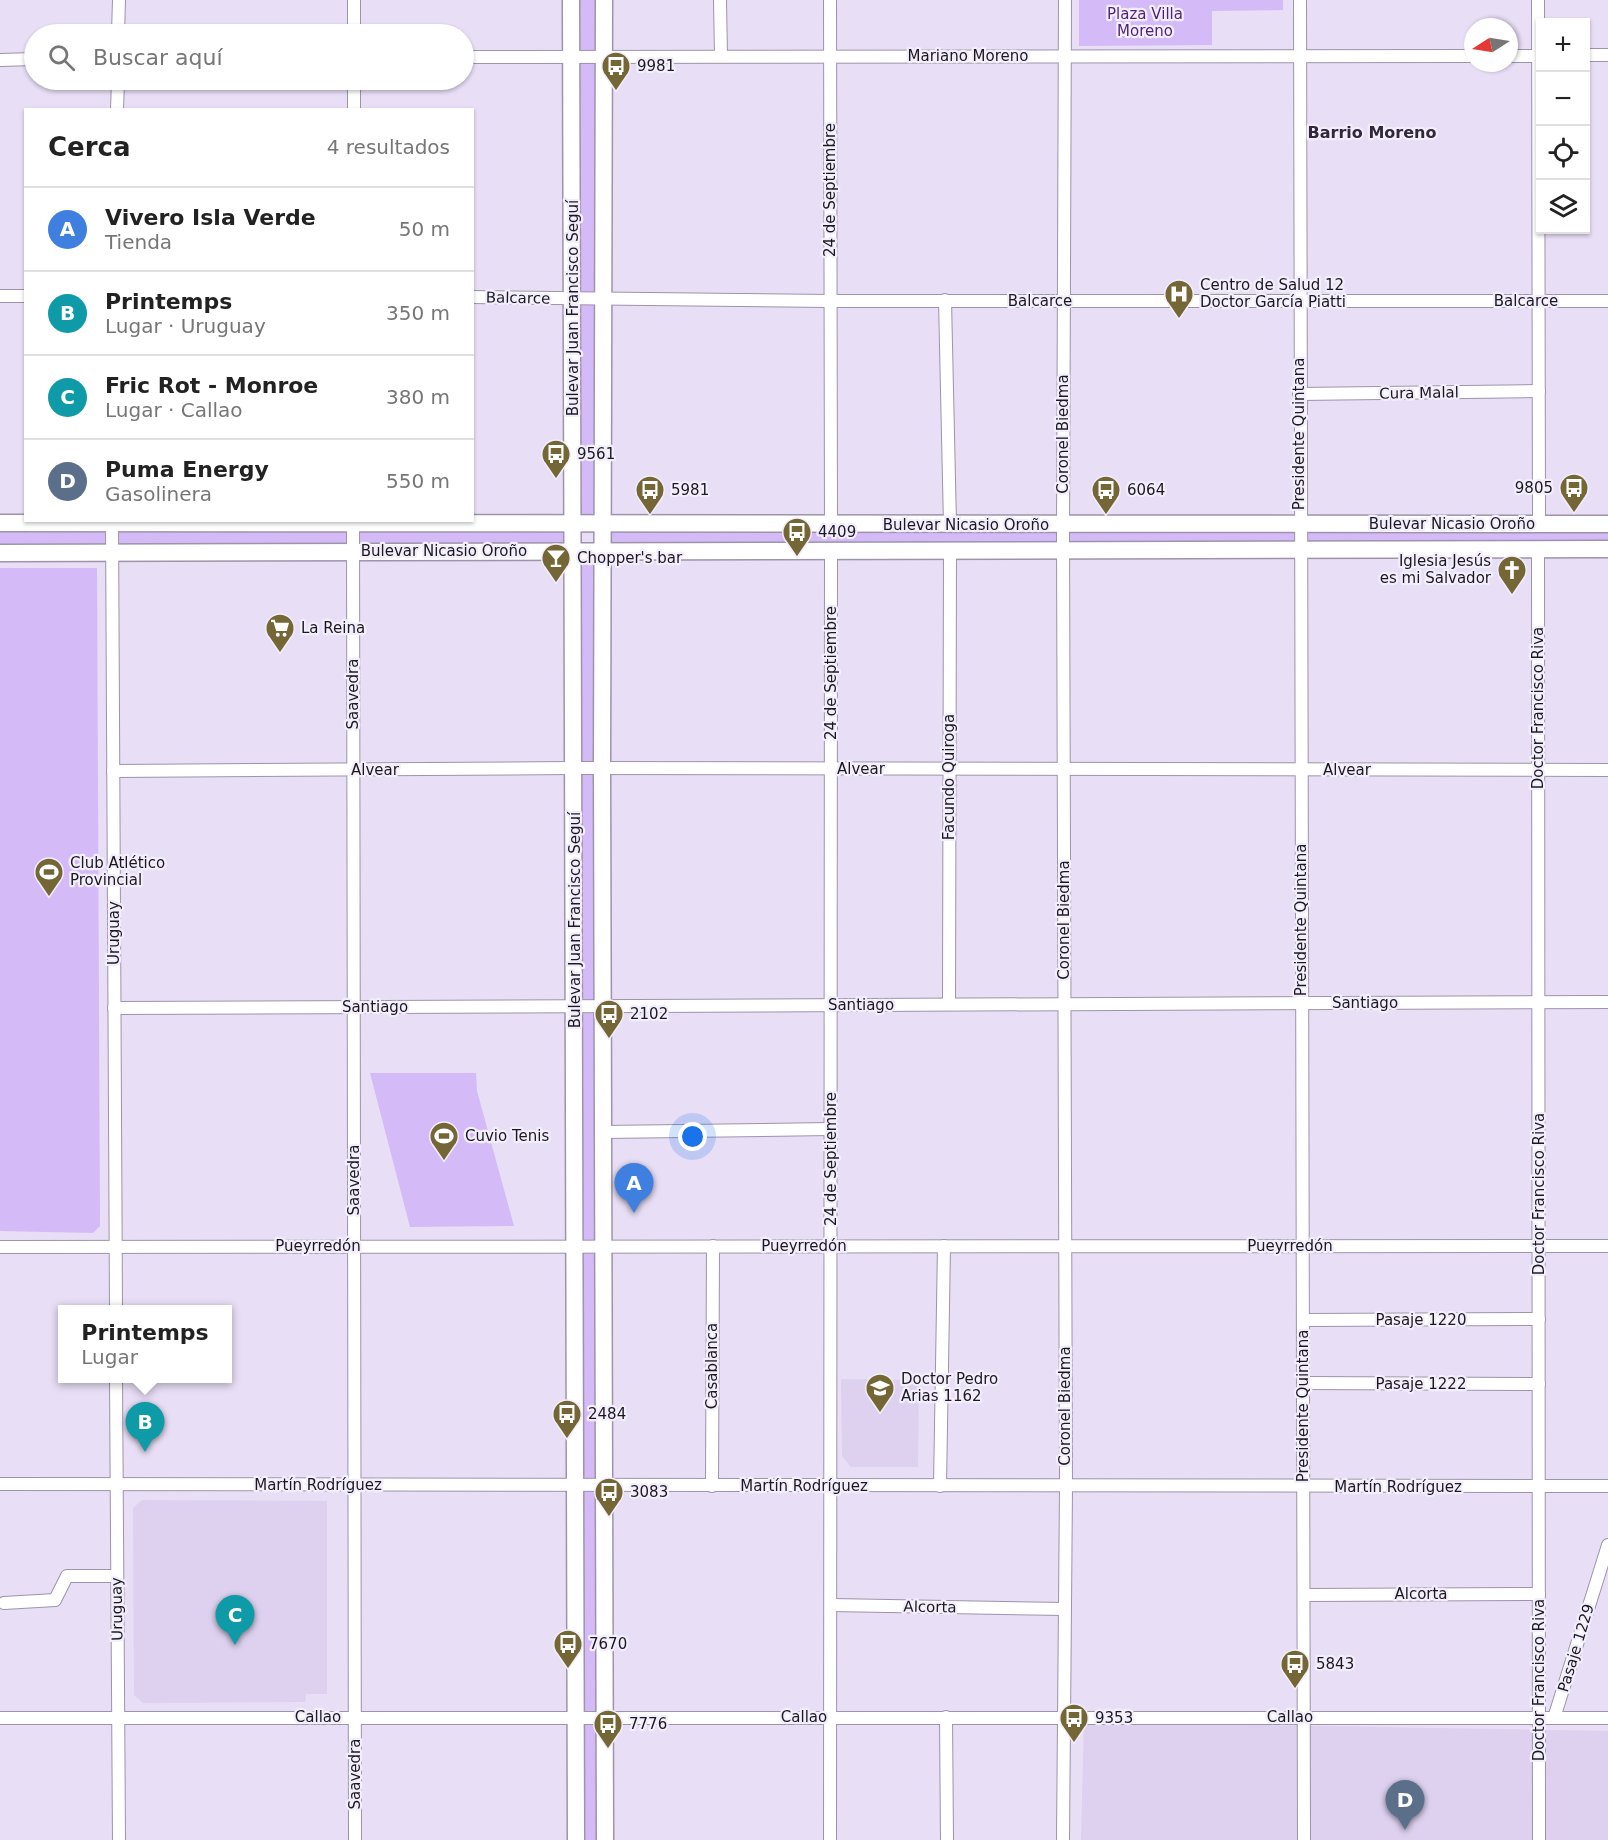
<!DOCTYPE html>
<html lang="es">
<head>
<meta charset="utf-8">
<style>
  body { margin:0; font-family:"DejaVu Sans",sans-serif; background:#f6f6f6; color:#222 }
  .controls { position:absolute; right:18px; top:18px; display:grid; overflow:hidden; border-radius:0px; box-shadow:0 2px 4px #0004 }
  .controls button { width:54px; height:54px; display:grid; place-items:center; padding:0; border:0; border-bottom:2px solid #e0e0e0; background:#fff; color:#222; font:30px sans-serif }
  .compass { position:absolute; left:1464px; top:18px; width:54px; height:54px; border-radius:50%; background:#fff; box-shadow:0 2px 4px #0004; rotate:258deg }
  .you { position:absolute; left:693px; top:1137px; width:21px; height:21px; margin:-15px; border:4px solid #fff; border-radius:50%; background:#1a73e8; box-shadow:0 0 0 9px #1a73e833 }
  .badge { display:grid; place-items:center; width:39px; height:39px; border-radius:50%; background:#7c3aed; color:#fff; font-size:20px; font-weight:700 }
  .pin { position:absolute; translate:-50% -50px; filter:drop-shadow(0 2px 3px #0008) }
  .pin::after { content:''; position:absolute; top:32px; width:21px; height:18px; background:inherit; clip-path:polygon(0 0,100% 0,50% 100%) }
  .popup { position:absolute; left:58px; top:1305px; width:174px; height:78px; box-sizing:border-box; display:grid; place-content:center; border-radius:0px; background:#fff; filter:drop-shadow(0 2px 4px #0005); font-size:20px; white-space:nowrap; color:#767676 }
  .popup b { font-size:22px; color:#222 }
  .popup::after { content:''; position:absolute; left:50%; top:100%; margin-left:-12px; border:12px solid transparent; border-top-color:#fff }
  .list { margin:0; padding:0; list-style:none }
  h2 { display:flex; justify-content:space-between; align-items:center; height:78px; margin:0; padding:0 24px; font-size:26px }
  h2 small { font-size:20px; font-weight:400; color:#767676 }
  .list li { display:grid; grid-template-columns:39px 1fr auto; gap:18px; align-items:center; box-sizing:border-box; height:84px; padding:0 24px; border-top:2px solid #e0e0e0 }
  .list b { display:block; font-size:22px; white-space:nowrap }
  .list p { margin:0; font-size:20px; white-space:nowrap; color:#767676 }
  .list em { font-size:20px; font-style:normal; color:#767676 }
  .icon { flex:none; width:33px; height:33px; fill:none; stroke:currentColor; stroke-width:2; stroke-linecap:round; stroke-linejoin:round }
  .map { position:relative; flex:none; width:1608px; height:1840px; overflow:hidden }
  .search { position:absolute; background:#fff; box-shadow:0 2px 4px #0004; left:24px; top:24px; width:450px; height:66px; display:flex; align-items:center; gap:15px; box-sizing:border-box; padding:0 21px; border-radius:33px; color:#767676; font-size:22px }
  .panel { position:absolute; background:#fff; box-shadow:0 2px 4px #0004; left:24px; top:108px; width:450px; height:414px; border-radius:0px }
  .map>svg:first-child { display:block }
  .built { fill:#ddd1ef }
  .green { fill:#d5baf8; fill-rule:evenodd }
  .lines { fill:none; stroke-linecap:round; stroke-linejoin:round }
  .minor-casing { stroke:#9d94a9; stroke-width:14 }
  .major-casing { stroke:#9d94a9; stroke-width:19 }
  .minor { stroke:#fff; stroke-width:12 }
  .major { stroke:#fff; stroke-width:16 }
  .labels { text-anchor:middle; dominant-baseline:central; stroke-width:4.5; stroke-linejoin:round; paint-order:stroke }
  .park-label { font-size:15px; fill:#511f7c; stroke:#f3eefc }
  .street-label { font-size:15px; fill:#1c1820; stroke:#f3eefc }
  .poi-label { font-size:15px; fill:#1c1820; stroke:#f3eefc; text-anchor:start }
  .neighbourhood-label { font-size:16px; font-weight:bold; fill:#31293a; stroke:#f3eefc }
</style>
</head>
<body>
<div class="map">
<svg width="1608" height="1840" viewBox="0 0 1608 1840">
  <rect width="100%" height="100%" fill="#e8def6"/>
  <g class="built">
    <path d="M841,1379L919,1380L918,1467H851L842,1456Z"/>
    <path d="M142,1500L327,1501V1694H306L305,1702L143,1703L134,1695L133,1508Z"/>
    <path d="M1084,1722L1608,1731V1840H1081Z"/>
  </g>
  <g class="green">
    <path d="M571,0H604L603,525L1608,524V549L603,551L605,1840H576L574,551L0,553V523L573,525ZM574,525H603L602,550L574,551Z"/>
    <path d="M1079,0H1283V10L1212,11V45L1079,46Z"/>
    <path d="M0,568H97L100,1226L93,1233L0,1231Z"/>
    <path d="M370,1073H476L477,1091L514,1226L410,1227Z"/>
  </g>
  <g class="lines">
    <g class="minor-casing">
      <g id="minor">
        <path d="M720,0L721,56"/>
        <path d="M830,0L831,525"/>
        <path d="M1300,0L1304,1840"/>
        <path d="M1538,0L1539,524"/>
        <path d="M118,34L119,0"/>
        <path d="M354,34V0"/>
        <path d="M1586,55H1608"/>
        <path d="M1509,56H1540"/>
        <path d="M464,57L1473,56"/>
        <path d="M0,60L34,59"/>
        <path d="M117,110L118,80"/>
        <path d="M354,110V80"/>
        <path d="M0,296H26"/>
        <path d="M472,297L830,301H1608"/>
        <path d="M945,300L950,525"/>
        <path d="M1299,394L1539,391"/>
        <path d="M112,520L116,1310"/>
        <path d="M353,520L355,1840"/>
        <path d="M1538,549L1539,1840"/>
        <path d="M113,771L574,768L1608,770"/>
        <path d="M949,1004L950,550"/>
        <path d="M114,1008L1608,1002"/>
        <path d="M603,1132L831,1129"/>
        <path d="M0,1247L1608,1246"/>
        <path d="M1303,1320L1539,1319"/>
        <path d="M116,1378L119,1840"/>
        <path d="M1303,1383L1539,1384"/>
        <path d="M0,1484L1608,1486"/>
        <path d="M712,1486L713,1246"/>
        <path d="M940,1486L944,1246"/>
        <path d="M1304,1595L1539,1594"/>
        <path d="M4,1603L55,1600L67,1576H117"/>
        <path d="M831,1605L1065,1609"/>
        <path d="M946,1717L947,1840"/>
        <path d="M0,1718H1608"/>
        <path d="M1554,1718L1608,1545"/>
        <path d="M830,1840L831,550"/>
        <path d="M1063,1840L1066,1487L1063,537L1065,0"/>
      </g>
    </g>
    <g class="major-casing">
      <g id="major">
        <path d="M571,0L576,1840"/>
        <path d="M604,0L602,769L605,1840"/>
        <path d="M0,523L1608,524"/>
        <path d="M0,553L1608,549"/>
      </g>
    </g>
    <use href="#minor" class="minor"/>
    <use href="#major" class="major"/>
  </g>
  <defs>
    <g id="bus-pin" transform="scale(1.5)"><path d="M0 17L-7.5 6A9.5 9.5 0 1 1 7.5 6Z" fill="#756735" stroke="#f3eefc"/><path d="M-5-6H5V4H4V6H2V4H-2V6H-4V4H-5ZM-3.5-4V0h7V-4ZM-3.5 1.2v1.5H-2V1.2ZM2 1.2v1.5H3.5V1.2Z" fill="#fff"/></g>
    <g id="hospital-pin" transform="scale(1.5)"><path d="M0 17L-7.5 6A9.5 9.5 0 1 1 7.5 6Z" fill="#756735" stroke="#f3eefc"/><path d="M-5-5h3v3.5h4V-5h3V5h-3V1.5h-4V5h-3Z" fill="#fff"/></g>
    <g id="bar-pin" transform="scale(1.5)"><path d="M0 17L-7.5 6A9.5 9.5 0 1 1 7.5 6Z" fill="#756735" stroke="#f3eefc"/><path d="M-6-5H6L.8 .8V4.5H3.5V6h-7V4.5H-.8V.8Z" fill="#fff"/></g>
    <g id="church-pin" transform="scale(1.5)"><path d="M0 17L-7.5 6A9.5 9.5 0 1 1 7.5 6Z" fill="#756735" stroke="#f3eefc"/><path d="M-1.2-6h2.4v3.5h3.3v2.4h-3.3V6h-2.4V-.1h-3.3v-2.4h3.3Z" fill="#fff"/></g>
    <g id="supermarket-pin" transform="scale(1.5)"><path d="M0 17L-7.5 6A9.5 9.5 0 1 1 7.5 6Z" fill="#756735" stroke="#f3eefc"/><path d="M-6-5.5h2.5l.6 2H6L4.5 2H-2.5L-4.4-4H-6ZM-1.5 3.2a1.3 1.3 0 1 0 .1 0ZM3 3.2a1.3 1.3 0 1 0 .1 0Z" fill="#fff"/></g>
    <g id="stadium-pin" transform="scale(1.5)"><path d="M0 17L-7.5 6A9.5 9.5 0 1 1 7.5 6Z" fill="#756735" stroke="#f3eefc"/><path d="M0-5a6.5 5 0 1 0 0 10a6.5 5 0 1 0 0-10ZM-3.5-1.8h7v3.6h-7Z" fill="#fff"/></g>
    <g id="school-pin" transform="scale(1.5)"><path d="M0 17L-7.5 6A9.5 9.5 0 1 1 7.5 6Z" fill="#756735" stroke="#f3eefc"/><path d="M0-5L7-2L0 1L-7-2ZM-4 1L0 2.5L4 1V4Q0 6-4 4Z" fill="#fff"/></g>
  </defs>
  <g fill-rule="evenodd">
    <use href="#bus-pin" x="616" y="66"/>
    <use href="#hospital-pin" x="1179" y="294"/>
    <use href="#bus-pin" x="556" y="454"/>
    <use href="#bus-pin" x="1574" y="488"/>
    <use href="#bus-pin" x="650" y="490"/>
    <use href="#bus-pin" x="1106" y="490"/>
    <use href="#bus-pin" x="797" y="532"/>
    <use href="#bar-pin" x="556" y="558"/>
    <use href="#church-pin" x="1512" y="570"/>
    <use href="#supermarket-pin" x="280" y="628"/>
    <use href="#stadium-pin" x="49" y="872"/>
    <use href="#bus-pin" x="609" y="1014"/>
    <use href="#stadium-pin" x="444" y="1136"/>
    <use href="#school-pin" x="880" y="1388"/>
    <use href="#bus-pin" x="567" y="1414"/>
    <use href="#bus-pin" x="609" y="1492"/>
    <use href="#bus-pin" x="568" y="1644"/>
    <use href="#bus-pin" x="1295" y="1664"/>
    <use href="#bus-pin" x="1074" y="1718"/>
    <use href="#bus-pin" x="608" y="1724"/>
  </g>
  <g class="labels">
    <g class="park-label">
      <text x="1145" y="14">Plaza Villa<tspan x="1145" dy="17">Moreno</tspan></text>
    </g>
    <g class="street-label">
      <text x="968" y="56">Mariano Moreno</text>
      <text transform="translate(830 190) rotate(-90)">24 de Septiembre</text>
      <text transform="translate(518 298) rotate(1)">Balcarce</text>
      <text x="1040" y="301">Balcarce</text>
      <text x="1526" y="301">Balcarce</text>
      <text transform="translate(573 308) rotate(-90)">Bulevar Juan Francisco Seguí</text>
      <text transform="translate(1419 393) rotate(-1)">Cura Malal</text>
      <text transform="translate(1063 434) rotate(-90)">Coronel Biedma</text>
      <text transform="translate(1299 434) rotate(-90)">Presidente Quintana</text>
      <text x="1452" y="524">Bulevar Nicasio Oroño</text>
      <text x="966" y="525">Bulevar Nicasio Oroño</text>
      <text x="444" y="551">Bulevar Nicasio Oroño</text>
      <text transform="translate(831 673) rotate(-90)">24 de Septiembre</text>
      <text transform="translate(353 694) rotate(-90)">Saavedra</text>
      <text transform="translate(1538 708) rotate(-90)">Doctor Francisco Riva</text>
      <text x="861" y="769">Alvear</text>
      <text x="375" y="770">Alvear</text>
      <text x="1347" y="770">Alvear</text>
      <text transform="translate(949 777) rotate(-90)">Facundo Quiroga</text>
      <text transform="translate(575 920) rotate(-90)">Bulevar Juan Francisco Seguí</text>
      <text transform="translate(1064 920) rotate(-90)">Coronel Biedma</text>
      <text transform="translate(1301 920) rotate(-90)">Presidente Quintana</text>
      <text transform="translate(114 933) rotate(-90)">Uruguay</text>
      <text x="1365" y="1003">Santiago</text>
      <text x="861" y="1005">Santiago</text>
      <text x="375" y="1007">Santiago</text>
      <text transform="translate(831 1159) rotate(-90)">24 de Septiembre</text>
      <text transform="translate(354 1180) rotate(-90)">Saavedra</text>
      <text transform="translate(1539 1194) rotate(-90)">Doctor Francisco Riva</text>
      <text x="318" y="1246">Pueyrredón</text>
      <text x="804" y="1246">Pueyrredón</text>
      <text x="1290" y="1246">Pueyrredón</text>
      <text x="1421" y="1320">Pasaje 1220</text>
      <text transform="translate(712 1366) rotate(-90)">Casablanca</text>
      <text x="1421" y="1384">Pasaje 1222</text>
      <text transform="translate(1065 1406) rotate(-90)">Coronel Biedma</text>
      <text transform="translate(1303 1406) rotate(-90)">Presidente Quintana</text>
      <text x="318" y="1485">Martín Rodríguez</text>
      <text x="804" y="1486">Martín Rodríguez</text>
      <text x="1398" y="1487">Martín Rodríguez</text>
      <text x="1421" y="1594">Alcorta</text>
      <text transform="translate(930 1607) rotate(1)">Alcorta</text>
      <text transform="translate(117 1609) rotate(-91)">Uruguay</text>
      <text transform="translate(1576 1648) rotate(-73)">Pasaje 1229</text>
      <text transform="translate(1539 1680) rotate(-90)">Doctor Francisco Riva</text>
      <text x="318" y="1717">Callao</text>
      <text x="804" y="1717">Callao</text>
      <text x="1290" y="1717">Callao</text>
      <text transform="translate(355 1774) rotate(-90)">Saavedra</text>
    </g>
    <g class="poi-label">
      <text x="637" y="66">9981</text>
      <text x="1200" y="285">Centro de Salud 12<tspan x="1200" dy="17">Doctor García Piatti</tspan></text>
      <text x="577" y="454">9561</text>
      <text x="1553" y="488" text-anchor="end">9805</text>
      <text x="671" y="490">5981</text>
      <text x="1127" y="490">6064</text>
      <text x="818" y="532">4409</text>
      <text x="577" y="558">Chopper's bar</text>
      <text x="1491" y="561" text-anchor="end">Iglesia Jesús<tspan x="1491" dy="17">es mi Salvador</tspan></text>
      <text x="301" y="628">La Reina</text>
      <text x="70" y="863">Club Atlético<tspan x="70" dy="17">Provincial</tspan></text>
      <text x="630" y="1014">2102</text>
      <text x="465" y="1136">Cuvio Tenis</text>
      <text x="901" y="1379">Doctor Pedro<tspan x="901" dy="17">Arias 1162</tspan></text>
      <text x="588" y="1414">2484</text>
      <text x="630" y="1492">3083</text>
      <text x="589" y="1644">7670</text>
      <text x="1316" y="1664">5843</text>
      <text x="1095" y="1718">9353</text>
      <text x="629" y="1724">7776</text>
    </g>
    <g class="neighbourhood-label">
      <text x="1372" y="132">Barrio Moreno</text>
    </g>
  </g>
</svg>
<div class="controls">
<button>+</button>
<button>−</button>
<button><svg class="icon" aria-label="locate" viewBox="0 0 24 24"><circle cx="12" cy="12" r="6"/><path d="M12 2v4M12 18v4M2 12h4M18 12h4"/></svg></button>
<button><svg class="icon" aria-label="layers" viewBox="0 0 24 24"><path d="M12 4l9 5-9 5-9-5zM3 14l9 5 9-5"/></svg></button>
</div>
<svg class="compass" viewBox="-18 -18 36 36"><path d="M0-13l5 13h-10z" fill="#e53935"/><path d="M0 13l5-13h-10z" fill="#767676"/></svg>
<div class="you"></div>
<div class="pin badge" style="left:634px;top:1213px;background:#3f7fe0">A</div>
<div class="pin badge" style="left:145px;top:1452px;background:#0f9aa8">B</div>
<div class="popup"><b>Printemps</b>Lugar</div>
<div class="pin badge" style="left:235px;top:1645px;background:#0f9aa8">C</div>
<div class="pin badge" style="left:1405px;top:1830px;background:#5c6f8a">D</div>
<div class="search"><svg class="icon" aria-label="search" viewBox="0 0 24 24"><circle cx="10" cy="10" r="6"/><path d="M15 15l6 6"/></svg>Buscar aquí</div>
<section class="panel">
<h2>Cerca<small>4 resultados</small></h2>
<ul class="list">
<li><span class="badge" style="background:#3f7fe0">A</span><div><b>Vivero Isla Verde</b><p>Tienda</p></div><em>50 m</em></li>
<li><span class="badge" style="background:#0f9aa8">B</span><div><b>Printemps</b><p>Lugar · Uruguay</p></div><em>350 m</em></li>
<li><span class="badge" style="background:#0f9aa8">C</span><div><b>Fric Rot - Monroe</b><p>Lugar · Callao</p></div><em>380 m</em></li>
<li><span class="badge" style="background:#5c6f8a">D</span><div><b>Puma Energy</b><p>Gasolinera</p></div><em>550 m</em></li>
</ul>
</section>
</div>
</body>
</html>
